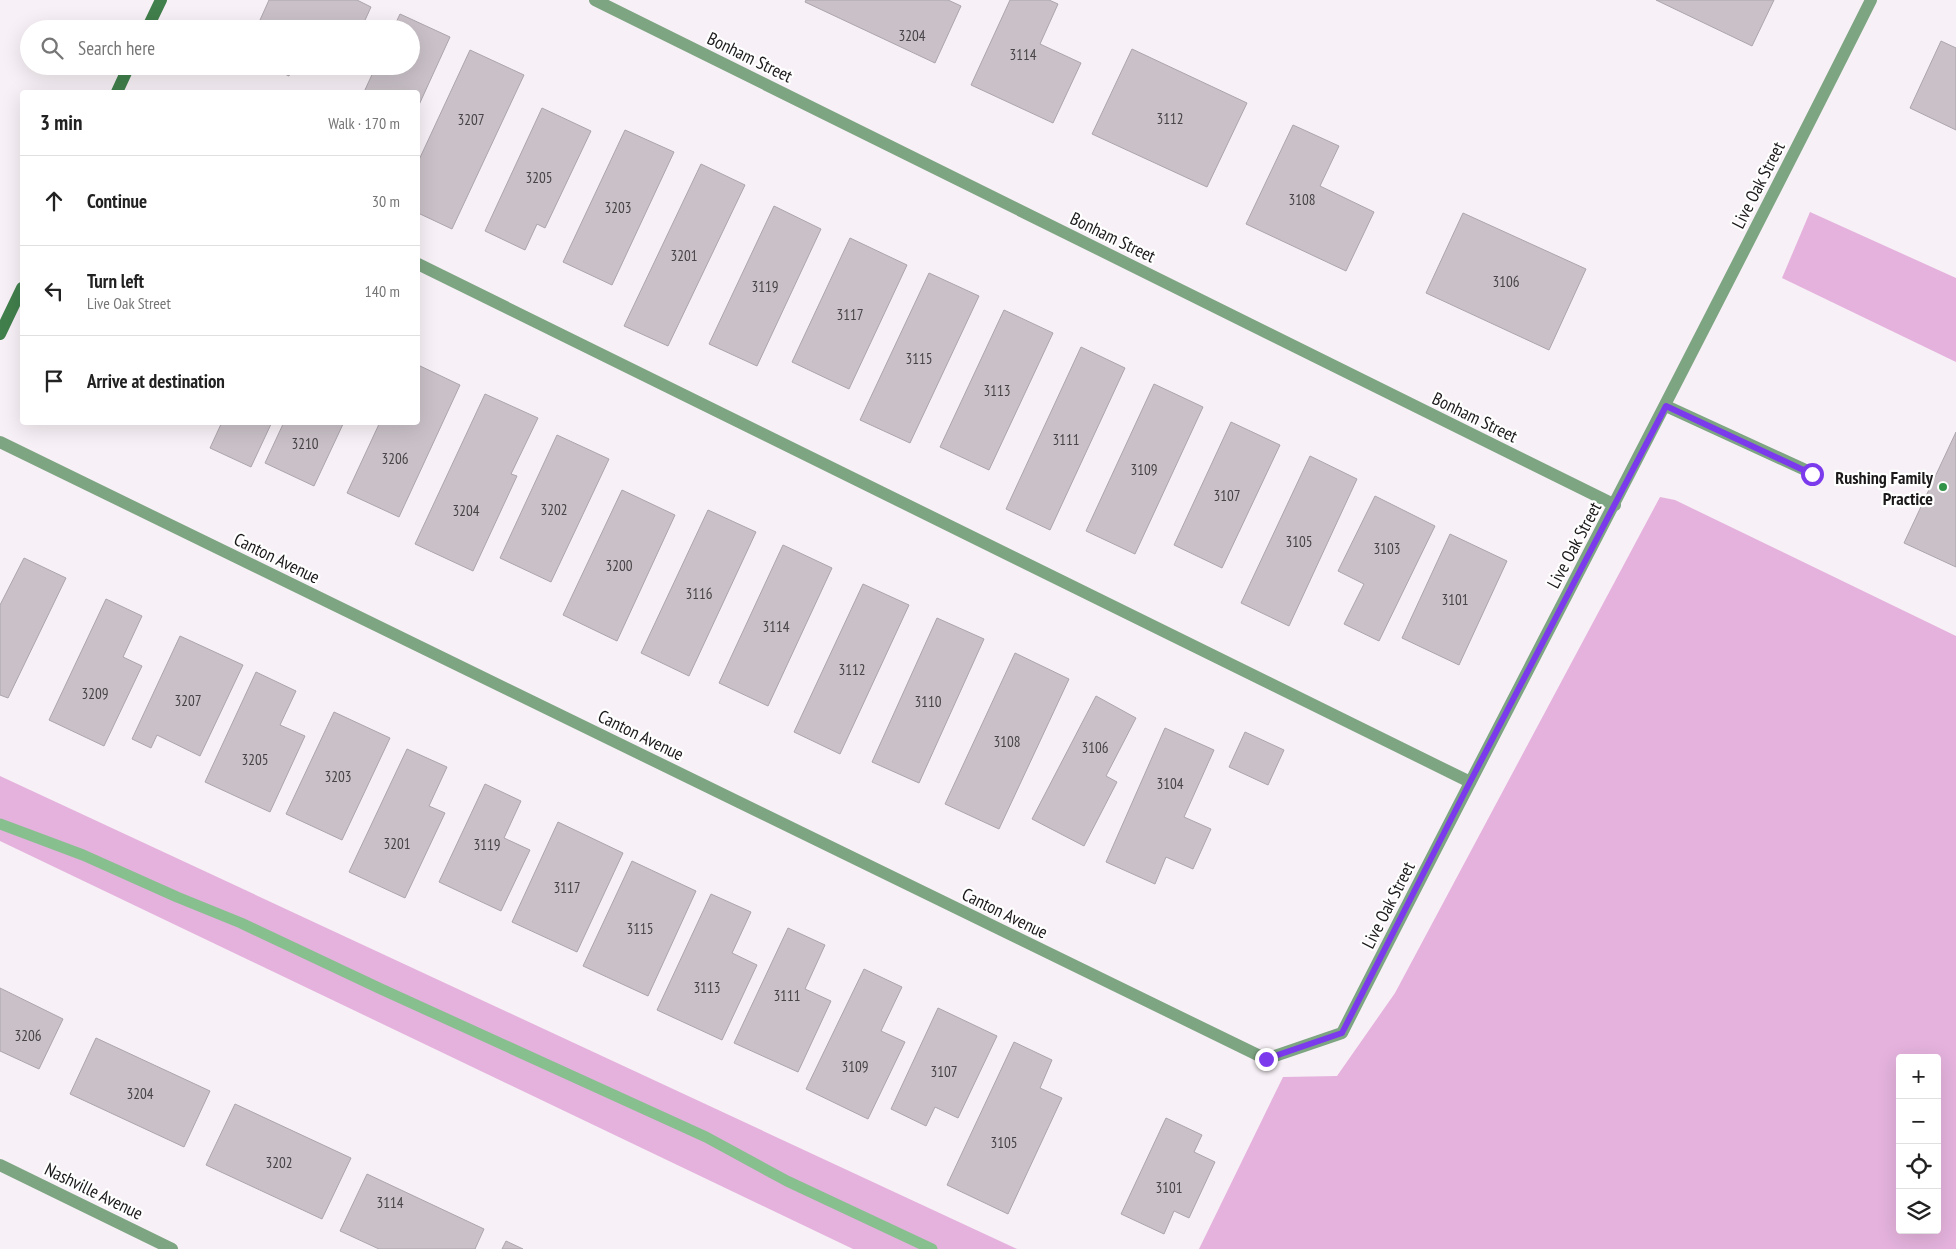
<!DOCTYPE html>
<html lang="en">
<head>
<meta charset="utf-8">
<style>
  body { margin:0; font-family:"PT Sans Narrow",sans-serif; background:#f6f6f6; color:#222 }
  .controls { position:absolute; right:15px; bottom:15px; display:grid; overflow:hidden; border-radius:5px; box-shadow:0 5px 20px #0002 }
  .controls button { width:45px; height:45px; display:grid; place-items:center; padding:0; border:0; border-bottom:1px solid #e0e0e0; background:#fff; color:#222; font:25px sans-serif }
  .stop { position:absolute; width:15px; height:15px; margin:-11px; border:4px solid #7c3aed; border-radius:50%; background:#fff }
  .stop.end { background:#7c3aed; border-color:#fff; box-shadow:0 1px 5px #0008 }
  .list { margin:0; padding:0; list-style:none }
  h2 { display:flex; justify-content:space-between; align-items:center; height:65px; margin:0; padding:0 20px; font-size:21px }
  h2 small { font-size:16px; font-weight:400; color:#767676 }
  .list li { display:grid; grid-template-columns:32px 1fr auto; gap:15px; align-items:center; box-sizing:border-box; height:90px; padding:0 20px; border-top:1px solid #e0e0e0 }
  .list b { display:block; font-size:19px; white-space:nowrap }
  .list p { margin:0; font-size:16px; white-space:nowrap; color:#767676 }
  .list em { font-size:16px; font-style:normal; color:#767676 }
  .icon { flex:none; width:28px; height:28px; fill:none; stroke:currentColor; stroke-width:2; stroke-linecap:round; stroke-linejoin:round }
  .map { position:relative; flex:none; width:1956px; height:1249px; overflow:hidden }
  .search { position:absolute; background:#fff; box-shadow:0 5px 20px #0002; left:20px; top:20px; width:400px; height:55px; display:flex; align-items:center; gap:12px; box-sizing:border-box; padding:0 18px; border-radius:28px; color:#767676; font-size:19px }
  .panel { position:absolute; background:#fff; box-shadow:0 5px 20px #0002; left:20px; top:90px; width:400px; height:335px; border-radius:5px }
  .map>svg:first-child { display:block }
  .green { fill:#e4b2dd; fill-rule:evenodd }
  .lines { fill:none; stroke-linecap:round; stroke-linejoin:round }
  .stream { stroke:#87bf8f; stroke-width:11 }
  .building { fill:#c9c1c7; stroke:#aca5ab }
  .lane { stroke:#7da582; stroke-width:12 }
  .street { stroke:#7da582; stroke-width:12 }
  .secondary { stroke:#417f4c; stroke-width:12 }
  .route { stroke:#7c3aed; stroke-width:6 }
  .poi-dot { fill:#309348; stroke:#fff; stroke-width:2 }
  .labels { text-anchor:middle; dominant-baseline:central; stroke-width:4.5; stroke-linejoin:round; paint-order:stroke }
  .number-label { font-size:15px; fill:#474346 }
  .street-label { font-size:18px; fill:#1c191b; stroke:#fff }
  .poi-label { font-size:18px; font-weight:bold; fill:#1c191b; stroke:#fff; text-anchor:end }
</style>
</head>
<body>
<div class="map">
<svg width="1956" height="1249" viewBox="0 0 1956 1249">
  <rect width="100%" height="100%" fill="#f7f0f6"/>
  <g class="green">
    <path d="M1810,212L1956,278V362L1782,278Z"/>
    <path d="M1660,497L1675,500L1956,636V1249H1199L1283,1077L1337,1076L1395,993ZM1900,1058H1937V1230H1900Z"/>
    <path d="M0,776L1017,1249H853L0,841Z"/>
  </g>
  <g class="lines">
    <path class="stream" d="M0,824L83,855L177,897L241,923L381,989L706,1137L787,1181L932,1249"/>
  </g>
  <g class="building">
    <path d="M269,0H357L371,7L361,29H256Z"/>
    <path d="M806,0H948L961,6L935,63L805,2Z"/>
    <path d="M1010,0H1049L1058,4L1040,44L1081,63L1053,123L971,85Z"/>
    <path d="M1656,0H1774L1752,46Z"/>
    <path d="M400,14L450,37L418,107V92H364L376,66H411V29H393Z"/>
    <path d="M1941,41L1956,48V130L1910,108Z"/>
    <path d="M1132,49L1247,103L1207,187L1092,134Z"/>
    <path d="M470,50L524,75L452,229L418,213V162Z"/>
    <path d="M267,66H293L289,76Z"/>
    <path d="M542,108L591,131L545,228L537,224L525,250L485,231Z"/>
    <path d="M1293,125L1339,146L1320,186L1374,212L1346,271L1246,224Z"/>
    <path d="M625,130L674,152L612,285L563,262Z"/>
    <path d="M701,164L745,185L668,346L624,326Z"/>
    <path d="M774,206L821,229L757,366L709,344Z"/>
    <path d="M1463,213L1586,269L1549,350L1426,293Z"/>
    <path d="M850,238L907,265L849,389L792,362Z"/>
    <path d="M929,273L979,296L910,443L860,420Z"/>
    <path d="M1004,310L1053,333L989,470L940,447Z"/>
    <path d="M1081,347L1125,368L1050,530L1006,509Z"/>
    <path d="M418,365L460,385L399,517L347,493L380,422H418Z"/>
    <path d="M1154,384L1203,407L1135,554L1086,531Z"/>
    <path d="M485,394L538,418L511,474L517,476L473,571L415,544Z"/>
    <path d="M222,422H272L251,467L210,448Z"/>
    <path d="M284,422H344L314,486L265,463Z"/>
    <path d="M1231,422L1280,445L1222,568L1174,545Z"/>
    <path d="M1956,432V567L1904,543Z"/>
    <path d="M557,435L609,459L551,582L500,558Z"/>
    <path d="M1310,456L1357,479L1289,626L1241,603Z"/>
    <path d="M622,490L675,515L617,641L563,615Z"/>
    <path d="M1375,496L1435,526L1379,641L1344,624L1364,584L1338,571Z"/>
    <path d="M708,510L756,532L689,676L641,653Z"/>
    <path d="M1450,534L1507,561L1459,665L1402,638Z"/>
    <path d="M783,545L832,568L768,706L719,683Z"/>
    <path d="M24,558L66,578L8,698L0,695V605Z"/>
    <path d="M863,584L909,605L840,754L794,732Z"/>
    <path d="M106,599L142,616L123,657L142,666L104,746L49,720Z"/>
    <path d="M937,618L984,639L919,783L872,762Z"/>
    <path d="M180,636L243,665L200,756L157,735L151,748L132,739Z"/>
    <path d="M1015,653L1069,679L999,829L945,804Z"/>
    <path d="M256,672L296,691L280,725L305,736L270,812L205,782Z"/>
    <path d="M1096,696L1136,718L1106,776L1117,782L1084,846L1032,819Z"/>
    <path d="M334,712L390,738L342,840L286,814Z"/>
    <path d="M1165,728L1214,750L1184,817L1211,829L1193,869L1166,857L1155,884L1106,862Z"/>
    <path d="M1245,732L1284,750L1268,785L1229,767Z"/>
    <path d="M407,749L447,767L429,806L445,813L405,898L349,872Z"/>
    <path d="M485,784L521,801L504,838L530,850L501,911L439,882Z"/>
    <path d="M558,822L623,853L577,952L512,922Z"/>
    <path d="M632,861L696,891L648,996L583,966Z"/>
    <path d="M711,894L751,912L732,953L757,965L722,1040L657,1010Z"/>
    <path d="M788,928L825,945L805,989L831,1001L798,1072L734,1043Z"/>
    <path d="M864,969L902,987L881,1031L905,1042L868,1119L806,1089Z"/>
    <path d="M0,988L63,1019L39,1069L0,1051Z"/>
    <path d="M938,1008L997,1036L958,1118L935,1107L926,1126L891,1109Z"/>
    <path d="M96,1038L210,1091L184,1147L70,1094Z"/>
    <path d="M1014,1042L1052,1060L1040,1088L1062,1098L1008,1214L947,1185Z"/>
    <path d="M235,1104L351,1158L322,1219L206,1165Z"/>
    <path d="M1166,1118L1202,1135L1194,1152L1215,1162L1189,1218L1174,1211L1164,1234L1121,1214Z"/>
    <path d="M367,1174L484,1229L475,1249H379L340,1231Z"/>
    <path d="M506,1241L523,1249H502Z"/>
  </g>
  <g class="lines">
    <g class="lane">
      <path d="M418,264L1470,782"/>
      <path d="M1666,406L1812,473"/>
    </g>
    <g class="street">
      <path d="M595,0L1615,505"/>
      <path d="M0,442L1266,1059L1342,1033C1517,688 1698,346 1871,0"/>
      <path d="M0,1165L172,1249"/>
    </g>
    <g class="secondary">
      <path d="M147,29L161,0"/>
      <path d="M117,92L129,66"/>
      <path d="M0,334L22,288"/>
    </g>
  </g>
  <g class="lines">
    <path class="route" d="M1266,1059L1342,1033L1470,782L1666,406L1812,474"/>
  </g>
  <circle class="poi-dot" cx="1943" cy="487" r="5"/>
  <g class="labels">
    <g class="number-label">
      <text x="912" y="35">3204</text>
      <text x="1023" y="54">3114</text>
      <text x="1170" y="118">3112</text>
      <text x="471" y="119">3207</text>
      <text x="539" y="177">3205</text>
      <text x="1302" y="199">3108</text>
      <text x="618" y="207">3203</text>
      <text x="684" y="255">3201</text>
      <text x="1506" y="281">3106</text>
      <text x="765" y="286">3119</text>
      <text x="850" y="314">3117</text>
      <text x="919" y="358">3115</text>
      <text x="997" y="390">3113</text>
      <text x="1066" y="439">3111</text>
      <text x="305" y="443">3210</text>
      <text x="395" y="458">3206</text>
      <text x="1144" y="469">3109</text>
      <text x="1227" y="495">3107</text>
      <text x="554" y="509">3202</text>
      <text x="466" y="510">3204</text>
      <text x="1299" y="541">3105</text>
      <text x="1387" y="548">3103</text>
      <text x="619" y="565">3200</text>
      <text x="699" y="593">3116</text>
      <text x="1455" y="599">3101</text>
      <text x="776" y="626">3114</text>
      <text x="852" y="669">3112</text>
      <text x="95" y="693">3209</text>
      <text x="188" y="700">3207</text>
      <text x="928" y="701">3110</text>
      <text x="1007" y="741">3108</text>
      <text x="1095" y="747">3106</text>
      <text x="255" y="759">3205</text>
      <text x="338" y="776">3203</text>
      <text x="1170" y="783">3104</text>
      <text x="397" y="843">3201</text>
      <text x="487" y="844">3119</text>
      <text x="567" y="887">3117</text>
      <text x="640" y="928">3115</text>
      <text x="707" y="987">3113</text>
      <text x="787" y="995">3111</text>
      <text x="28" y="1035">3206</text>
      <text x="855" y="1066">3109</text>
      <text x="944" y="1071">3107</text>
      <text x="140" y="1093">3204</text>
      <text x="1004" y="1142">3105</text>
      <text x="279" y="1162">3202</text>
      <text x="1169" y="1187">3101</text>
      <text x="390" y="1202">3114</text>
    </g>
    <g class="street-label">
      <text transform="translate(750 57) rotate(26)">Bonham Street</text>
      <text transform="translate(1758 185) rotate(-63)">Live Oak Street</text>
      <text transform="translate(1113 237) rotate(26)">Bonham Street</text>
      <text transform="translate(1475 417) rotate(26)">Bonham Street</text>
      <text transform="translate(1574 545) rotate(-62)">Live Oak Street</text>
      <text transform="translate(277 558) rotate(26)">Canton Avenue</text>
      <text transform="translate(641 735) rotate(26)">Canton Avenue</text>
      <text transform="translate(1388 905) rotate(-63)">Live Oak Street</text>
      <text transform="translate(1005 913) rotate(26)">Canton Avenue</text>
      <text transform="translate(94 1191) rotate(26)">Nashville Avenue</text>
    </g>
    <g class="poi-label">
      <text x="1933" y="477">Rushing Family<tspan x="1933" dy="21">Practice</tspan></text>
    </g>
  </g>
</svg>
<div class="controls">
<button>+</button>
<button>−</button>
<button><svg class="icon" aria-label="locate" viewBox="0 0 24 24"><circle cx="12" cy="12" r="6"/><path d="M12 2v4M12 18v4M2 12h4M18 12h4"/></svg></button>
<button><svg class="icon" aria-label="layers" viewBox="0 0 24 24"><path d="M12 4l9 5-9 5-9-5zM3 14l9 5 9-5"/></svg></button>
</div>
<div class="stop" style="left:1812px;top:474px"></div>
<div class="stop end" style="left:1266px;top:1059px"></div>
<div class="search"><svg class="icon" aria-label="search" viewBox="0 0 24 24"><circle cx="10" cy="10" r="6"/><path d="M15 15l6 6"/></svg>Search here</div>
<section class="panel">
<h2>3 min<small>Walk · 170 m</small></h2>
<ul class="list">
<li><svg class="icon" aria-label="ahead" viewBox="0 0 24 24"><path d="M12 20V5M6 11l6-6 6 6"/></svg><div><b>Continue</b></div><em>30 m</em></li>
<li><svg class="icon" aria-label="left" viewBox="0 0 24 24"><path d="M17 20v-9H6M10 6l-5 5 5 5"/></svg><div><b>Turn left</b><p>Live Oak Street</p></div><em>140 m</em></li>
<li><svg class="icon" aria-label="arrive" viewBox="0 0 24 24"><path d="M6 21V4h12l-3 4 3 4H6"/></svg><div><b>Arrive at destination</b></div></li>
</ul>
</section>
</div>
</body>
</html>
